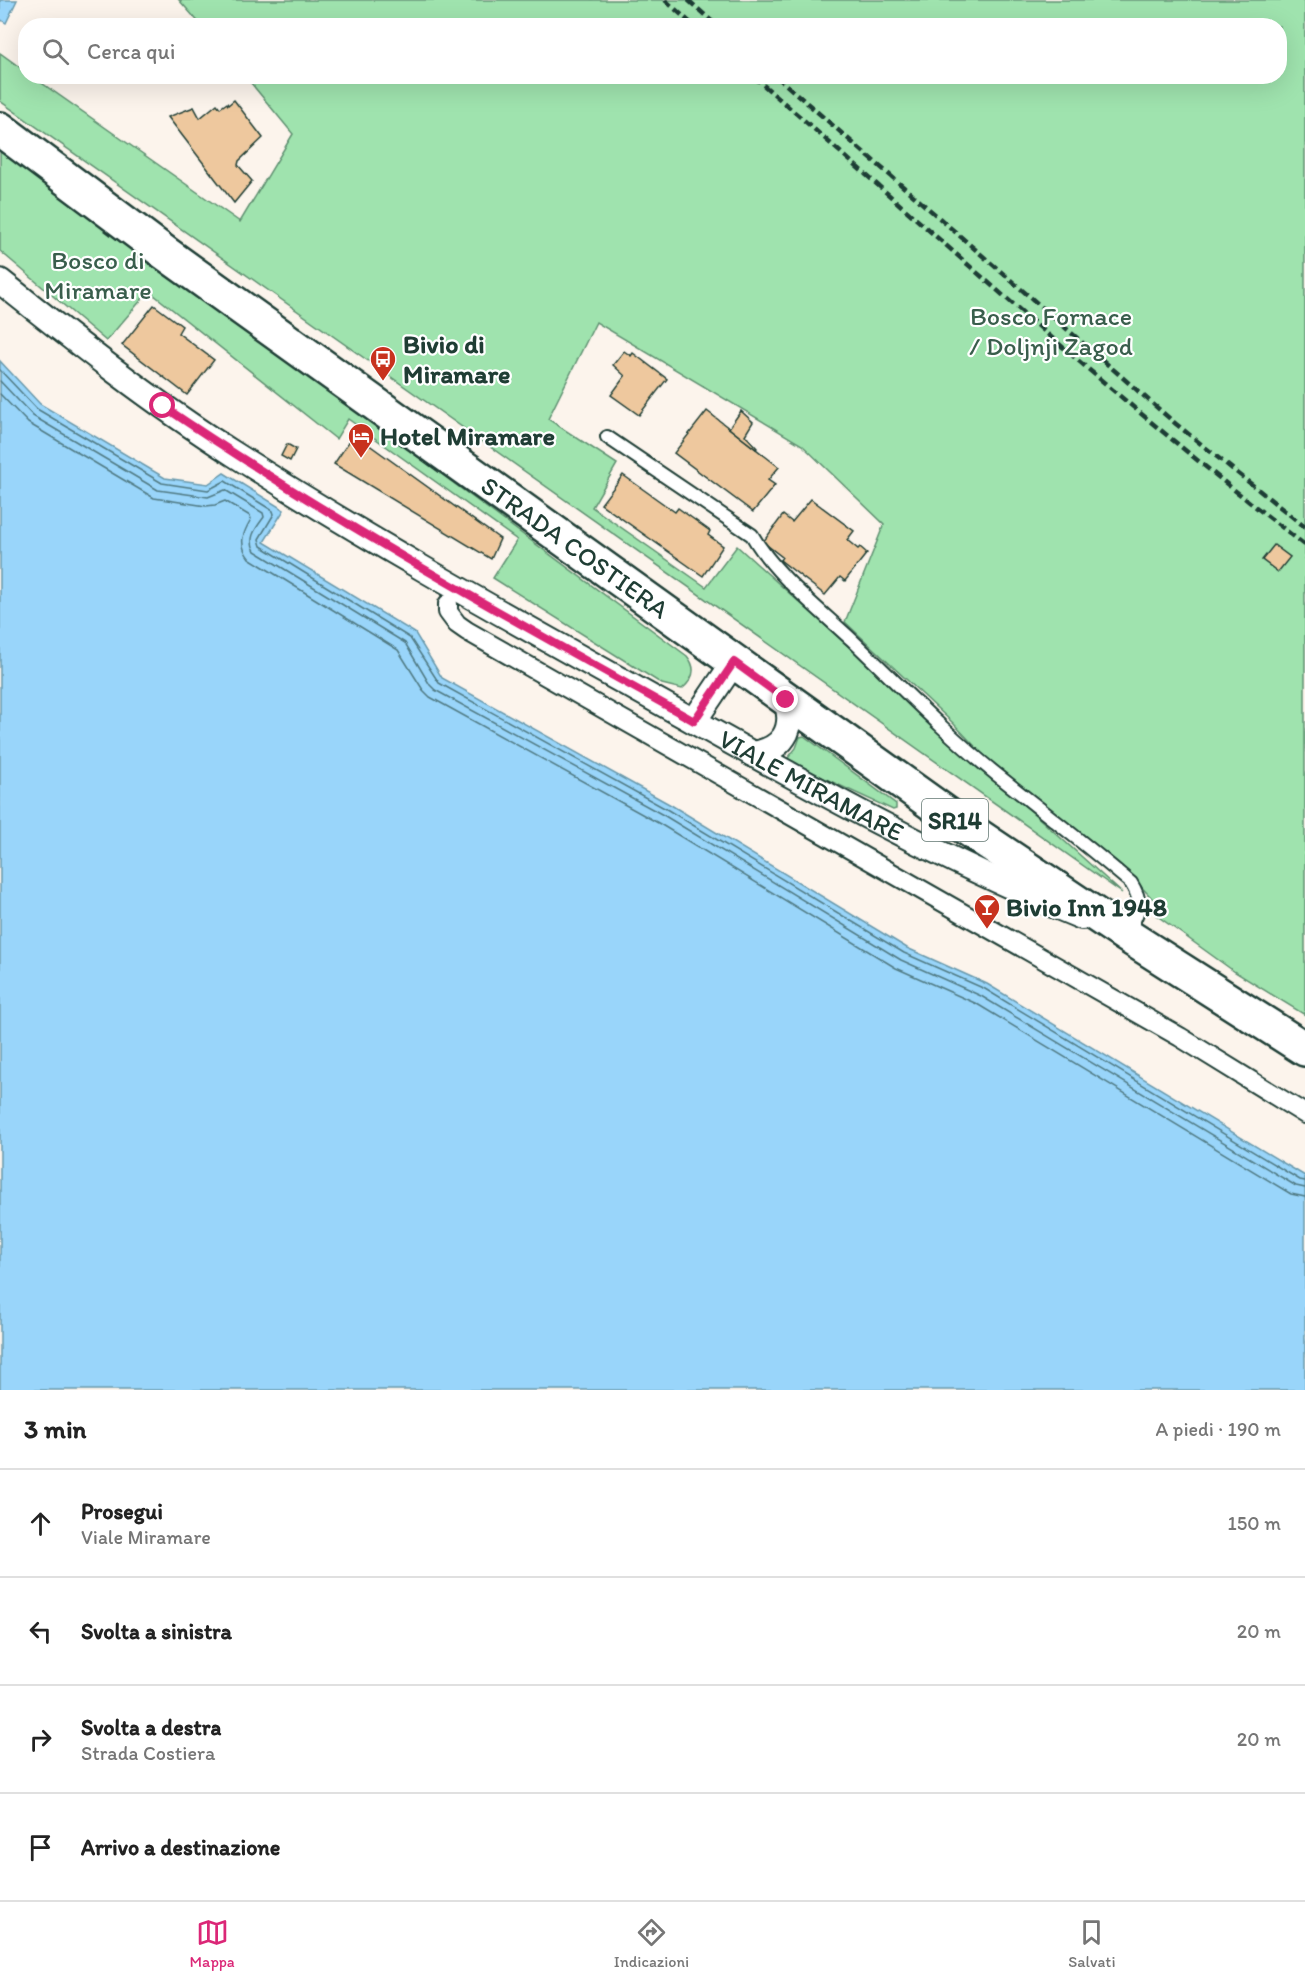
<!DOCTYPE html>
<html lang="it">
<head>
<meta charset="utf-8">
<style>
  body { margin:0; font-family:Itim,sans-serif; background:#f6f6f6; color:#222 }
  .stop { position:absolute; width:18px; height:18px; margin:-14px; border:4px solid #db2777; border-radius:50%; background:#fff }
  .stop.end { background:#db2777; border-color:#fff; box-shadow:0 2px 6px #0008 }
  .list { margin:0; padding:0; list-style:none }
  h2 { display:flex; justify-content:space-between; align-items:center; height:78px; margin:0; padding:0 24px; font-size:26px }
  h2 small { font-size:20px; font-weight:400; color:#767676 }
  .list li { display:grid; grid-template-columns:39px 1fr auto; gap:18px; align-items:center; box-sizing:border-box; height:108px; padding:0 24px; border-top:2px solid #e0e0e0 }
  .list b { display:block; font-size:22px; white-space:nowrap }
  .list p { margin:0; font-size:20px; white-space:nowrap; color:#767676 }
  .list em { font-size:20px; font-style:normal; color:#767676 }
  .icon { flex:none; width:33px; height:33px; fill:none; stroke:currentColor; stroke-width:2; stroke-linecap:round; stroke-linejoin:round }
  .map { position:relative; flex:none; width:1305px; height:1390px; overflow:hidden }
  .search { position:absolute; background:#fff; box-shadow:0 6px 24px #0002; left:18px; right:18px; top:18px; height:66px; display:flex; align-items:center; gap:15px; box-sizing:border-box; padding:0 21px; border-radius:24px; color:#767676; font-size:22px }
  .sheet { height:510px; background:#fff }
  nav { display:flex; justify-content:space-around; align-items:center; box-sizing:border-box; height:84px; border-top:2px solid #e0e0e0; background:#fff; font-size:16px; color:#767676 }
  nav a { display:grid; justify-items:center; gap:3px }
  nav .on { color:#db2777 }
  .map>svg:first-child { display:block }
  .green { fill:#9fe3ae; stroke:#5f9071; stroke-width:1.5 }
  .water { fill:#99d5fa; stroke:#6898ab; stroke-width:1.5 }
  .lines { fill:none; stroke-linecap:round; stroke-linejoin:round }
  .shore { stroke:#507a83; stroke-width:1.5 }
  .building { fill:#eec89e; stroke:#1f3d34; stroke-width:1.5 }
  .service-casing { stroke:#1f3d34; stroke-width:16 }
  .pedestrian-casing { stroke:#1f3d34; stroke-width:22 }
  .minor-casing { stroke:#1f3d34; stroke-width:28 }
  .primary-casing { stroke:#1f3d34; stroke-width:38 }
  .service { stroke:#fff; stroke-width:12 }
  .pedestrian { stroke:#fff; stroke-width:18 }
  .minor { stroke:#fff; stroke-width:24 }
  .primary { stroke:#fff; stroke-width:33 }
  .rail { stroke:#1f3d34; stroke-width:4.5; stroke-dasharray:9 4.5; stroke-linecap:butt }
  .route { stroke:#db2777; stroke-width:8 }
  .labels { text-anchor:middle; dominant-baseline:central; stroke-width:4.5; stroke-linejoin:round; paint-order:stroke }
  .shield { fill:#fff; stroke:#627771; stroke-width:1.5 }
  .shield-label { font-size:24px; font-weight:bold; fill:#1f3d34 }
  .park-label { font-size:26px; fill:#395e4c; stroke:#fff }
  .poi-label { font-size:26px; font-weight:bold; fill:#1f3d34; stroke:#fff; text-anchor:start }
  .street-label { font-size:26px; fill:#1f3d34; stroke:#fff }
</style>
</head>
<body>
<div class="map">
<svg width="1305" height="1390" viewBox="0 0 1305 1390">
  <rect width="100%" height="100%" fill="#fcf4ec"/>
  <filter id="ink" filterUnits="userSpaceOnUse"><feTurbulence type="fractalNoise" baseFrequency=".0167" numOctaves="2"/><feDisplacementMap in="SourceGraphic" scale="12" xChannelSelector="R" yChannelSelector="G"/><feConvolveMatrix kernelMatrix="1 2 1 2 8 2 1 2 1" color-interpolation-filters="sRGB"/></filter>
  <g filter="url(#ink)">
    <g class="green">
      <path d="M179,0H1305V1015L1235,972L1156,915L1160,907L1121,865L985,757L953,723L845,622L884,524L802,445L596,322L548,419L617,464L592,507L706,587L737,546L1122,893L0,101V53L25,71L26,76L33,77L240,222L293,134L246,77L1280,76V26H202Z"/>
      <path d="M0,147L687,656C697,668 694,679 682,689L662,684L493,578L517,540L348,419L336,439L149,291L106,341L0,251Z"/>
      <path d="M804,736L896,804V809L893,810L789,762L788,758L796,748L800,737Z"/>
    </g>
    <g class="water">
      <path d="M0,0H17L6,23L0,19Z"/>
      <path d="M0,361L40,404L165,478L208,484L224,473L284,510L264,542L415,633L442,678L671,805L907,948L987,984L1305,1176V1390H0Z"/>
    </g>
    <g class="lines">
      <g class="shore">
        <path d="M0,370L37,409L162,483L208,490L225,481L273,511L274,514L259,539L261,546L410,638L439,683L668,810L904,953L985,989L1300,1180L1305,1181"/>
        <path d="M0,381L33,416L158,490L208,497L225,490L263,513L264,517C256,528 247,538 255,551L405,643L430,685L435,690L665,816L901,960L981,996L1296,1186L1305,1188"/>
        <path d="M0,394L28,423L154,498L206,506L215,505L225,501L250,516L251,519C243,533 238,544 249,558L398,650L423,690L430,697L660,824L896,968L977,1004L1291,1194L1305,1197"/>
      </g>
    </g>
    <g class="building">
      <path d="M234,100L263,138L239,161L238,165L252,181L234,203L168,117L194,107L200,118L217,104L220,108L227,103L228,105Z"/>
      <path d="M154,305L182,326L178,333L214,360L187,395L122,345Z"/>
      <path d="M624,351L631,356L633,353L667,379L639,415L611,395L625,376L613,365Z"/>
      <path d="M707,411L779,467L768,480L775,485L753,512L674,453Z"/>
      <path d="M741,411L753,422L745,435L757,448L756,449L729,428Z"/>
      <path d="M354,434L500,539L491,559L334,464Z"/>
      <path d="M287,444L296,449L290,461L281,456Z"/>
      <path d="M623,475L675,512L678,508L710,531L708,535L723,546L703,576L601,504Z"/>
      <path d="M811,499L854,531L847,540L858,549L860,547L867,553L845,581L840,577L825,595L780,560L782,557L763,542L783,515L792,522Z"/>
      <path d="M1274,545L1290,557L1278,572L1262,560Z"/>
    </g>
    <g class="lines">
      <g class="service-casing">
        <path id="service" d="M607,437L752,535C774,574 819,609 852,640C899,685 945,733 996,774C1041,810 1087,845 1131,883C1145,905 1138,912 1127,934"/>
      </g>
      <g class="pedestrian-casing">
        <path id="pedestrian" d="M448,604V612L457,624L467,631L1180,1037L1305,1114"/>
      </g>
      <g class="minor-casing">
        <g id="minor">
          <path id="s1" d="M0,281C75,341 152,402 234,454C365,538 502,614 638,690C783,771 928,855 1082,917"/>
          <path d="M694,721L734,662"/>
          <path d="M752,754C782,750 796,730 786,700"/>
        </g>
      </g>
      <g class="primary-casing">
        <g id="primary">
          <path id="s2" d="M0,129L165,253L962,825L1126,935L1305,1049"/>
        </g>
      </g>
      <use href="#service" class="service"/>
      <use href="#pedestrian" class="pedestrian"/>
      <use href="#minor" class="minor"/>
      <use href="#primary" class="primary"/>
      <g class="rail">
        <path d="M665,0L694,26"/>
        <path d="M688,0L717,26"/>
        <path d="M753,76C936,234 1113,399 1305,545"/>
        <path d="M776,76L1176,424L1305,527"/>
      </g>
    </g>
  </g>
  <g class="lines" filter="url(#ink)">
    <path class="route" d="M163,406C333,522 515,621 694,721L734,662L786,700"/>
  </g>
  <defs>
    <g id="bus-pin" transform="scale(1.35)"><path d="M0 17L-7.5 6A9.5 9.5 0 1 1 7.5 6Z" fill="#c8321e" stroke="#fff"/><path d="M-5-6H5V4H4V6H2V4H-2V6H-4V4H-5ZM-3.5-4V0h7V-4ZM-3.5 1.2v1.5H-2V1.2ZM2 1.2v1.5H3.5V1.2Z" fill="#fff"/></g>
    <g id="hotel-pin" transform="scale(1.35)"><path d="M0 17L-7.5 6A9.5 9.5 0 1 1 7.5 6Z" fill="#c8321e" stroke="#fff"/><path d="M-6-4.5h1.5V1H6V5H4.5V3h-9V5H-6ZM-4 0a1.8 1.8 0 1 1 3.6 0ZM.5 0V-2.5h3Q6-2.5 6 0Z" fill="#fff"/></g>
    <g id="bar-pin" transform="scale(1.35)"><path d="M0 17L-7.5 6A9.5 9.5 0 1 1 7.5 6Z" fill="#c8321e" stroke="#fff"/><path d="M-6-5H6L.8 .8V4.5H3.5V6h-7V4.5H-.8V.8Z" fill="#fff"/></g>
  </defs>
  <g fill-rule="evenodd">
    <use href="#bus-pin" x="383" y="359"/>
    <use href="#hotel-pin" x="361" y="436"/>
    <use href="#bar-pin" x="987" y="907"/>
  </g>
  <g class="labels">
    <rect class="shield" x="922" y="799" width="66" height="42" rx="4.5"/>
    <g class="shield-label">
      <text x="955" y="820">SR14</text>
    </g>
    <g class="park-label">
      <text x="98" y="260">Bosco di<tspan x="98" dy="30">Miramare</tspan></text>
      <text x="1051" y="316">Bosco Fornace<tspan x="1051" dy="30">/ Doljnji Zagod</tspan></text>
    </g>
    <g class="poi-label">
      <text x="403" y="344">Bivio di<tspan x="403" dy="30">Miramare</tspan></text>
      <text x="380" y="436">Hotel Miramare</text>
      <text x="1006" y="907">Bivio Inn 1948</text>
    </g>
    <g class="street-label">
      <text stroke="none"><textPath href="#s2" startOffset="711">STRADA COSTIERA</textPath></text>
      <text stroke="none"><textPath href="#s1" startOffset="957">VIALE MIRAMARE</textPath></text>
    </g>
  </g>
</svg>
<div class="stop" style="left:163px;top:406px"></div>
<div class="stop end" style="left:786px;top:700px"></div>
<div class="search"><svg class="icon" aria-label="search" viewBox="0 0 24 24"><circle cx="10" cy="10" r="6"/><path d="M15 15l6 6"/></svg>Cerca qui</div>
</div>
<section class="sheet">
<h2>3 min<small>A piedi · 190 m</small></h2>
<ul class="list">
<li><svg class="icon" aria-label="ahead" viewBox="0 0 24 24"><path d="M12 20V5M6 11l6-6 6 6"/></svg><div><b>Prosegui</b><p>Viale Miramare</p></div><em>150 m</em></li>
<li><svg class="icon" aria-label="left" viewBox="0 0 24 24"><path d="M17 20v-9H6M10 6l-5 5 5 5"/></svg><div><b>Svolta a sinistra</b></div><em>20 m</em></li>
<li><svg class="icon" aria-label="right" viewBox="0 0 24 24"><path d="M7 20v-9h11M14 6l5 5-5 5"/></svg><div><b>Svolta a destra</b><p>Strada Costiera</p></div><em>20 m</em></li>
<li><svg class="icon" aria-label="arrive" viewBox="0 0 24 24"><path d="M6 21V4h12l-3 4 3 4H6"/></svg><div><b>Arrivo a destinazione</b></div></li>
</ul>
</section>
<nav>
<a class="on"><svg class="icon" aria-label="map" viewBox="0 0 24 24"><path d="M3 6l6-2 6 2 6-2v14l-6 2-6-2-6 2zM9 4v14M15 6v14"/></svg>Mappa</a>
<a><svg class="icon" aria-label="directions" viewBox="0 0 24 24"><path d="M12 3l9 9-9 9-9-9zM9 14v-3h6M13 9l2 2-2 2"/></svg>Indicazioni</a>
<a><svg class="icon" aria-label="saved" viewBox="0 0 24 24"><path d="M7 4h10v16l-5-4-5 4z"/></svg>Salvati</a>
</nav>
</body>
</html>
